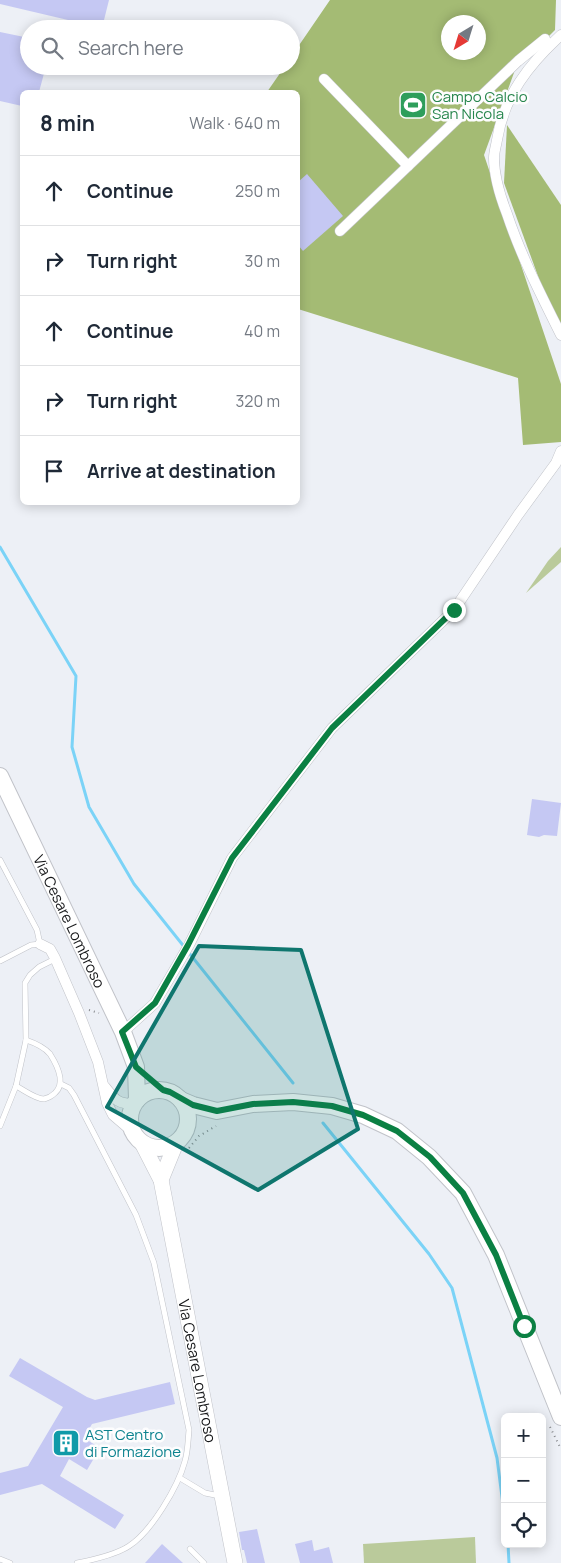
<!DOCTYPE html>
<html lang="en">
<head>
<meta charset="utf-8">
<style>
  body { margin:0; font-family:Manrope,sans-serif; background:#f6f6f7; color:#1f2937 }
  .controls { position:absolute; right:15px; bottom:15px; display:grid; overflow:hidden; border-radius:8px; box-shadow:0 2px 12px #0003 }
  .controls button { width:45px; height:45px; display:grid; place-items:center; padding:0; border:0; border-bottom:1px solid #e0e1e3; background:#fff; color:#1f2937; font:25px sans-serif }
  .compass { position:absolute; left:441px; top:15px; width:45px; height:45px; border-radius:50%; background:#fff; box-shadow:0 2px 12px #0003; rotate:218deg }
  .stop { position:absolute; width:15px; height:15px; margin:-11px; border:4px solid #0b8043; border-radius:50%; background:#fff }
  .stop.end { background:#0b8043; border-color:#fff; box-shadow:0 1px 5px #0008 }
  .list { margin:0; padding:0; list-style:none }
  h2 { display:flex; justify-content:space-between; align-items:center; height:65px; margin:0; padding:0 20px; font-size:21px }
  h2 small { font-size:16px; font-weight:400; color:#747a83 }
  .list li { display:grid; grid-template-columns:32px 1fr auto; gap:15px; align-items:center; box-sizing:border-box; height:70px; padding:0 20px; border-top:1px solid #e0e1e3 }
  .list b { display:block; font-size:19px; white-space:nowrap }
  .list em { font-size:16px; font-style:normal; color:#747a83 }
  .icon { flex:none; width:28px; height:28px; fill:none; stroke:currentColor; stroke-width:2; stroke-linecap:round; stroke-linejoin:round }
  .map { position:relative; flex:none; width:561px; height:1563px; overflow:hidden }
  .search { position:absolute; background:#fff; box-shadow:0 2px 12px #0003; left:20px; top:20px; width:280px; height:55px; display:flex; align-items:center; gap:12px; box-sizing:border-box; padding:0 18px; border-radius:28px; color:#747a83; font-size:19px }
  .panel { position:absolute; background:#fff; box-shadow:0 2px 12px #0003; left:20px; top:90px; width:280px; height:415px; border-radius:8px }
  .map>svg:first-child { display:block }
  .green { fill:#baca9b }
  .forest { fill:#a4bb74; fill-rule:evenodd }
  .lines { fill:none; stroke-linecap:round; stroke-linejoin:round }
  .stream { stroke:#7bd3f7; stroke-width:3 }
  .building { fill:#c5c8f3 }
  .lane-casing { stroke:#c1c3c9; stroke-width:6 }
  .street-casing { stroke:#c1c3c9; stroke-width:11 }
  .secondary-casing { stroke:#c1c3c9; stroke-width:16 }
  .primary-casing { stroke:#c1c3c9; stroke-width:18 }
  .path { stroke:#87898d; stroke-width:2; stroke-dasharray:1 4; stroke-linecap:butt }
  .lane { stroke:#fff; stroke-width:5 }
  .street { stroke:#fff; stroke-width:10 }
  .secondary { stroke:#fff; stroke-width:15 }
  .primary { stroke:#fff; stroke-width:16 }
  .route { stroke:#0b8043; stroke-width:6 }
  .marked { fill:#0f766e; fill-opacity:0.2; stroke:#0f766e; stroke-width:4; stroke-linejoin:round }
  .labels { text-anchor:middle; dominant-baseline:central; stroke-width:5; stroke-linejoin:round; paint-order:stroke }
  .leisure-label { font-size:15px; fill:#27864d; stroke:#fdfdfe; text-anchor:start }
  .street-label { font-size:15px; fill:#151618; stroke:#fdfdfe }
  .culture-label { font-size:15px; fill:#0d838f; stroke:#fdfdfe; text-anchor:start }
</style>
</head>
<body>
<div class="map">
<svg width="561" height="1563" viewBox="0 0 561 1563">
  <rect width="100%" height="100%" fill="#edf0f6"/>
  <g class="green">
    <path d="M561,547V562L526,593L548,561Z"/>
    <path d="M475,1537L476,1563H364L363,1544Z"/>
  </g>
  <g class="forest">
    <path d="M330,0H556L555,30L515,70L484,155L561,384V442L523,445L518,378L298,309V92H267L285,66H291V57ZM448,22H478V52H448Z"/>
    <path d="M507,125L561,205V339L504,183Z"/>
  </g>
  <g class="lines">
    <g class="stream">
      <path d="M0,547L76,676L72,747L89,807L134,884L293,1083"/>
      <path d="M323,1123L429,1254L452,1288L497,1458L505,1520"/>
      <path d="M508,1544L509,1563"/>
    </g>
  </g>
  <g class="building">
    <path d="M0,0H109L102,28L0,4Z"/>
    <path d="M0,32L29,38V66H46L39,92H22V106L0,101Z"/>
    <path d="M307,174L343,216L303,251L298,245V182Z"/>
    <path d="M532,799L561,803L557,836L544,835L539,837L527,835Z"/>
    <path d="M20,1358L87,1397L95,1400L170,1382L175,1404L92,1424L84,1438L100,1448L87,1470L69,1459L60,1476L124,1515L115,1529L42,1484L0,1495V1473L28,1466L63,1407L9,1376Z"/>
    <path d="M257,1529L265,1563H247L244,1550H242L239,1532Z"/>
    <path d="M312,1540L314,1551L329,1547L333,1563H300L295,1544Z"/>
    <path d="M162,1544L183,1563H145Z"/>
  </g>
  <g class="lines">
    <g class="lane-casing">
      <g id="lane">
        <path d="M0,860L37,930L40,944L31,945L0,961"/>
        <path d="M61,1084L69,1088L74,1095L136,1215L154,1263L189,1430C188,1440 188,1451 185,1461C178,1487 151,1532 129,1546C117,1554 92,1560 77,1563"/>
        <path d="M16,1086C24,1090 35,1099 44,1099C48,1098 52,1096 55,1093C66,1083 57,1065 50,1054C44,1047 35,1043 26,1040"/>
        <path d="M0,1126L16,1086L26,1040L25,983L30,975L39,967L55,959"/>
        <path d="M180,1478L205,1493L220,1496"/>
        <path d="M190,1549L204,1563"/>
        <path d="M0,1559L10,1563"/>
      </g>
    </g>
    <g class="street-casing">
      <g id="street">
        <path d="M561,35C529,64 504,96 497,140C496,146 494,152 494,158C494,178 500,196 507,214C521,256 541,295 561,335"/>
        <path d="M324,79L408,166"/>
        <path d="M340,231L518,61L545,39L547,48"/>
        <path d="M40,944L50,949L55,958L79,1013L98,1062L107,1103L113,1115L134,1133"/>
        <path d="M123,1032L155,1003L189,945L232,858L332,728L454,610L518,515L556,463L561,451"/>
        <path d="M105,1087C115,1100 118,1104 135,1104"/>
      </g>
    </g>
    <g class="secondary-casing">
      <g id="secondary">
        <path id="s1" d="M142,1143L161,1180L235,1563"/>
        <path d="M161,1180L176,1143"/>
      </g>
    </g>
    <g class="primary-casing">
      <g id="primary">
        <path id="s2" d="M0,776L123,1032L136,1067L137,1100"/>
        <circle cx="159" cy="1119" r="29"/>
        <path d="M181,1100L193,1105L217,1111L253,1104L293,1102L332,1106L363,1115L397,1131L429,1157L463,1193L496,1255L561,1417"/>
      </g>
    </g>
    <g class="path">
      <path d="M89,1010L99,1013"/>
      <path d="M189,1148L199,1136L216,1126"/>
      <path d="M550,1427L561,1449"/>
    </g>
    <use href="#lane" class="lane"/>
    <use href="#street" class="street"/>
    <use href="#secondary" class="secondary"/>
    <use href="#primary" class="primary"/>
  </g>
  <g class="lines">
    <path class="route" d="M454,610L332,728L232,858L188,945L155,1003L122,1032L136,1067L163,1090L170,1092L193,1105L217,1111L253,1104L293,1102L332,1106L363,1115L397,1131L430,1157L463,1193L496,1255L524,1326"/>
  </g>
  <path class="marked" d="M199,946L301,950L358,1129L258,1190L107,1107Z"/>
  <defs>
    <g id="stadium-square" transform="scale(1.4375)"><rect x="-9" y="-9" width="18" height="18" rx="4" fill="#2e9e5b" stroke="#fdfdfe"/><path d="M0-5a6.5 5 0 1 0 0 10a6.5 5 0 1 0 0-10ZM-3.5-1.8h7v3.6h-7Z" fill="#fff"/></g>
    <g id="building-square" transform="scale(1.4375)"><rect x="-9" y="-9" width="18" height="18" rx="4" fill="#0f9aa8" stroke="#fdfdfe"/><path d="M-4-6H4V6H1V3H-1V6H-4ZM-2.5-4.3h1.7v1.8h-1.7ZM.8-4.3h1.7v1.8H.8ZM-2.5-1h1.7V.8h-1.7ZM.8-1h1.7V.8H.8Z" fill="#fff"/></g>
  </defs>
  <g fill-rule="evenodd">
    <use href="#stadium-square" x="413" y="105"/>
    <use href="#building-square" x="66" y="1443"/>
  </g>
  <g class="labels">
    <g class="leisure-label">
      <text x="432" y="96">Campo Calcio<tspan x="432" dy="17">San Nicola</tspan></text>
    </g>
    <g class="street-label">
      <text stroke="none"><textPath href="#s2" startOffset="161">Via Cesare Lombroso</textPath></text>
      <text stroke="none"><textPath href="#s1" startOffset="236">Via Cesare Lombroso</textPath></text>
    </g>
    <g class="culture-label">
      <text x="85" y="1434">AST Centro<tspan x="85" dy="17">di Formazione</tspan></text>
    </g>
  </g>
</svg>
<div class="controls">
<button>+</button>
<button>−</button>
<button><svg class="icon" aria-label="locate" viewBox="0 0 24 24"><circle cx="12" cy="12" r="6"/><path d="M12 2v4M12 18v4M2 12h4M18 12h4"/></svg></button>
</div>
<svg class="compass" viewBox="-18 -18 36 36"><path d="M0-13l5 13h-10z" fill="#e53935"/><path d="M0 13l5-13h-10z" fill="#747a83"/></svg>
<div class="stop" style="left:524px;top:1326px"></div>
<div class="stop end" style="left:454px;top:610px"></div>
<div class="search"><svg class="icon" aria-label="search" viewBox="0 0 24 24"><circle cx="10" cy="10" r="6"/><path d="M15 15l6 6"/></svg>Search here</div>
<section class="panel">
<h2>8 min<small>Walk · 640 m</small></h2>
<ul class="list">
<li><svg class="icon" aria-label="ahead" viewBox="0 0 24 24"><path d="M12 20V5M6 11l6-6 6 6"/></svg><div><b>Continue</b></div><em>250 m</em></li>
<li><svg class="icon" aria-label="right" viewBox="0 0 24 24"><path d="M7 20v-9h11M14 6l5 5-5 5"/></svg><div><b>Turn right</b></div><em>30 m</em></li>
<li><svg class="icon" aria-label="ahead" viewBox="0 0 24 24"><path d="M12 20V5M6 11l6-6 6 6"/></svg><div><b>Continue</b></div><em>40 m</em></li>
<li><svg class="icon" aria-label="right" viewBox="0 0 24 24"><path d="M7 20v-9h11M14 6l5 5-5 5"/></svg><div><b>Turn right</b></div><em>320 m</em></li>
<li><svg class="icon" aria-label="arrive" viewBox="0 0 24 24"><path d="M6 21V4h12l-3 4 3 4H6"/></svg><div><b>Arrive at destination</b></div></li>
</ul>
</section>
</div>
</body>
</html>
